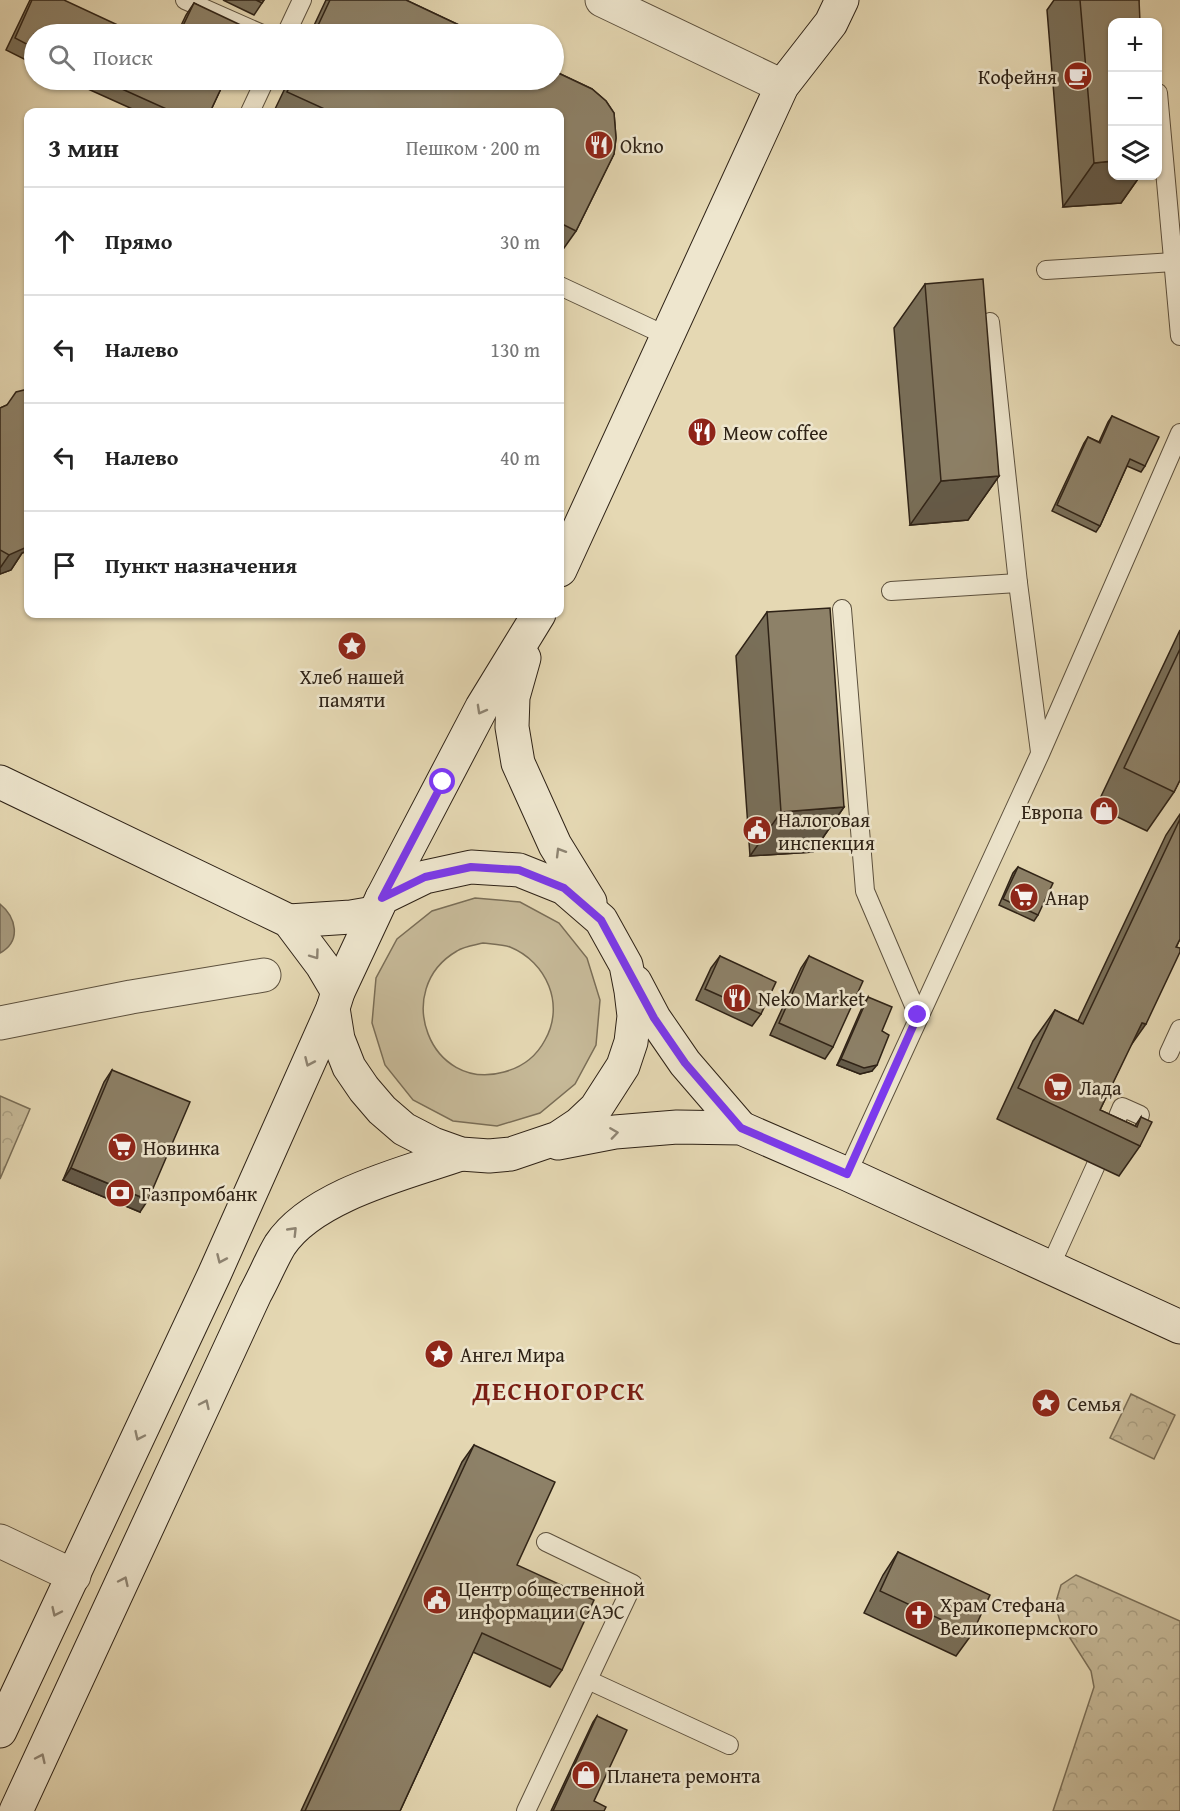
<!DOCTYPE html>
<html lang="ru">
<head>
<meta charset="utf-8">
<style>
  body { margin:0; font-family:"Gentium Book Plus",serif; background:#f2f2f2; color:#222 }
  .controls { position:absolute; right:18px; top:18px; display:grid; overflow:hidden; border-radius:12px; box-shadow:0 2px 4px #0004 }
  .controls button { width:54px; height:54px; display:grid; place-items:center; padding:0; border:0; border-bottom:2px solid #e0e0e0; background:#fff; color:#222; font:30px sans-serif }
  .stop { position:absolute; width:18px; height:18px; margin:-14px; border:4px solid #7c3aed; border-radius:50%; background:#fff }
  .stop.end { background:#7c3aed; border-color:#fff; box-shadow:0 2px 6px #0008 }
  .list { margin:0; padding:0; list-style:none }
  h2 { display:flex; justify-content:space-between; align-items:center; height:78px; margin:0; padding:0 24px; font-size:26px }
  h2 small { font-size:20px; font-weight:400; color:#767676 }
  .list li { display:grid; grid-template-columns:39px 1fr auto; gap:18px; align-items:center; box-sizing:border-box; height:108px; padding:0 24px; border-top:2px solid #e0e0e0 }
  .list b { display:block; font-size:22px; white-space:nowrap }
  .list em { font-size:20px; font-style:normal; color:#767676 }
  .icon { flex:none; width:33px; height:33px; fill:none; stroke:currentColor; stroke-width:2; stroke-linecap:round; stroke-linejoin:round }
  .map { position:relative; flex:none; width:1180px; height:1811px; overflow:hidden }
  .search { position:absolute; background:#fff; box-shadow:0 2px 4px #0004; left:24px; top:24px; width:540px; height:66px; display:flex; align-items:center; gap:15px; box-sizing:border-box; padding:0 21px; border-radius:33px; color:#767676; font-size:22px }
  .panel { position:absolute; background:#fff; box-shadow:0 2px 4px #0004; left:24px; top:108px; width:540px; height:510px; border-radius:12px }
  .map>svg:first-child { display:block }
  .green { fill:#c6b998; stroke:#7a6e57; stroke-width:1.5; fill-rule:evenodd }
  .forest { fill:url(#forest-crowns); stroke:#7a6e57; stroke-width:1.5 }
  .water { fill:#a79a7e; stroke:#776a54; stroke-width:1.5 }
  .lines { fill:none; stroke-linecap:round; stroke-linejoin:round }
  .lane-casing { stroke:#5c503d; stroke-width:20 }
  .street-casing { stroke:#5c503d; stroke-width:35 }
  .secondary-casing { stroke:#2e2216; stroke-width:35 }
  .lane { stroke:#eee6ce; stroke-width:18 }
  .street { stroke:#eee6ce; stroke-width:33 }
  .secondary { stroke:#eee6ce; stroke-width:33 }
  .wall { fill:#796f59; stroke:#2e2216; stroke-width:1.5 }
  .shaded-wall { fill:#635a49; stroke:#2e2216; stroke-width:1.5 }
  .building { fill:#8d8168; stroke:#2e2216; stroke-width:1.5 }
  .oneway { stroke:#8e8472 }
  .route { stroke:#7c3aed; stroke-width:8 }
  .labels { text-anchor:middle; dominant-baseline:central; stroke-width:5; stroke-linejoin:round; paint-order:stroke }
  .poi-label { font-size:20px; fill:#2e2216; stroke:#eee6ce; text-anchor:start }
  .district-label { font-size:26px; font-weight:bold; letter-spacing:1.5px; fill:#7a1f14; stroke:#eee6ce }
</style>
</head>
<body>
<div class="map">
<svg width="1180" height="1811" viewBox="0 0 1180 1811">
  <defs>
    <pattern id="forest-crowns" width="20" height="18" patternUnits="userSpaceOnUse" patternTransform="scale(1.5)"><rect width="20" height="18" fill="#c6b998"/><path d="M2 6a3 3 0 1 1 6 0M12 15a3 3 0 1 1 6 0" fill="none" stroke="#aa9f82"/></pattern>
  </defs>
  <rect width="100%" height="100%" fill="#e5d8b3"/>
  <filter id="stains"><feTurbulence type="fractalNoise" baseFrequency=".00333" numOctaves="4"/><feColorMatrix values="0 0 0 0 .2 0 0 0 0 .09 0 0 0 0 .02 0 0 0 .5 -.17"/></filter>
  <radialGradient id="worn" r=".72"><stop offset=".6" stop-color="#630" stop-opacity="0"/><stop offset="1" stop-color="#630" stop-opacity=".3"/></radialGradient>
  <path class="green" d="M475,898L520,902L559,923L587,958L600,1000L596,1045L575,1084L540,1113L497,1126L453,1121L413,1100L385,1065L372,1023L376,978L397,939L432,911ZM483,943C491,944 502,944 510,947C547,962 565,1005 545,1040C536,1057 523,1067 504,1072C430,1093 391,989 457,951C464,946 475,945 483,943Z"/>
  <g class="forest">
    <path d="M0,1096L30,1109L0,1179Z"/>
    <path d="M1131,1394L1175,1415L1154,1459L1110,1438Z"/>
    <path d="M1076,1575L1180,1621V1811H1053L1094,1687L1091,1671L1061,1624L1055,1605L1061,1585Z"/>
  </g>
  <path class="water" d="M0,904C16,917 22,941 0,953Z"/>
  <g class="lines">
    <g class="lane-casing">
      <g id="lane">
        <path d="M185,0L262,34"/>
        <path d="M286,34L302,0"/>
        <path d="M1158,93L1180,336"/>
        <path d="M250,112L265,80"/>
        <path d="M1046,270L1174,262"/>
        <path d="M560,286L667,336"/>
        <path d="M990,322L1018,583L1040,752"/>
        <path d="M891,591L1018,583"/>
        <path d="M842,609L865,891L918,1015"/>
        <path d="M1169,1053L1180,1029"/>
        <path d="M1108,1140L1122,1107L1140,1115"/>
        <path d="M847,1174L1040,754L1180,433"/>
        <path d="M1050,1267L1096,1165"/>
        <path d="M588,1680L729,1745"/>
        <path d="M526,1811L633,1584L546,1542"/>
      </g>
    </g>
    <g class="street-casing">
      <g id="street">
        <path d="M602,0L782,86"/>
        <path d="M0,1023L131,997L264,975"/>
        <path d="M0,1541L74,1576"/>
      </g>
    </g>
    <g class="secondary-casing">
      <g id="secondary">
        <path d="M560,570L782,86L831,23L842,0"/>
        <path d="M524,658L513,697L512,727L518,763L555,845L590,902"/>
        <path d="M0,782L289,921L322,965L338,992"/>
        <path d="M471,867L519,870L564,888L601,920L626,965L631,991L634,1016L631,1042L623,1066L596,1108L579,1124L558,1138L511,1154L489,1156L461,1154L433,1144L404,1129L382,1110L364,1089L349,1067L338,1039L333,1008L338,992L382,898L425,877Z"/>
        <path d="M382,898L482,707L539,614"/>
        <path d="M289,921L351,917L374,913"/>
        <path d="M635,982L654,1018L685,1063L741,1128"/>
        <path d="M558,1143L615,1132L677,1127L741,1128L847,1174L1180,1327"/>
        <path d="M0,1731L214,1275L333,1008"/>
        <path d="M16,1811L255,1294C264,1278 271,1260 280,1245C313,1195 406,1173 461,1154"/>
      </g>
    </g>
    <use href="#lane" class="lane"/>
    <use href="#street" class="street"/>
    <use href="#secondary" class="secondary"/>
  </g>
  <g class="wall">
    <path d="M30,0H32L34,34V64L6,50Z"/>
    <path d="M223,0H264L254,15Z"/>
    <path d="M326,0H406L478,34H310Z"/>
    <path d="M1054,0H1139L1113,176H1140L1121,203L1063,207L1047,10Z"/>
    <path d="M194,3L247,34H177L186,15Z"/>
    <path d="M554,71L592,89L606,101L614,113L616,138L614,154L576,231L564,248L560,246V112H282L275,109L289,80H554Z"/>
    <path d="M68,80H225L210,112H139Z"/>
    <path d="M925,284L999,476L968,520L910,525L894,328Z"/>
    <path d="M28,389V551L22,553L11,570L0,574V408L7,405Z"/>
    <path d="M1112,416L1145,466L1141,472L1127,466L1100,526L1096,532L1052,511L1084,443L1088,437L1099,442L1108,422Z"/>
    <path d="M767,612L844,807L813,852L750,856L736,656Z"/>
    <path d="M1180,630V780L1174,792L1147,831L1096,807Z"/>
    <path d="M1180,814V939L1100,1110L1135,1126L1141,1117L1140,1146L1119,1176L997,1119L1033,1041L1055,1010L1078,1021L1166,835Z"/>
    <path d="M1018,867L1038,915L1034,921L999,905L1013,873Z"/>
    <path d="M720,956L761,1014L752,1026L696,1000L711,968Z"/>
    <path d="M809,956L833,1047L825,1059L770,1035L801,968Z"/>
    <path d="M868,997L872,1071L860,1074L837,1065L864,1003Z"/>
    <path d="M112,1070L140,1212L63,1180L104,1082Z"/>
    <path d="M474,1445L517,1565L562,1670L550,1687L473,1652L400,1811H301L462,1462Z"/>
    <path d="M898,1552L972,1634L956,1656L864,1613L883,1575Z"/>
    <path d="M597,1716L594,1801L604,1811H551L593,1722Z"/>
  </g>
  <g class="shaded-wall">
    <path d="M1113,161V176H1140L1121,203L1063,207L1094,163Z"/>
    <path d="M999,476L968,520L910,525L941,481Z"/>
    <path d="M28,537V551L22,553L11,570L0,574V568L9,555Z"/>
    <path d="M844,807L813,852L750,856L781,812Z"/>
    <path d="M1142,1023L1146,1024L1124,1055Z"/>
    <path d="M841,1059L877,1065L872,1071L860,1074L837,1065Z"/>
    <path d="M71,1168L148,1200L140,1212L63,1180Z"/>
  </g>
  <g class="building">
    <path d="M32,0H64L137,34H34V48L15,38Z"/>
    <path d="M256,0H264L262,3Z"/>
    <path d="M330,0H406L478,34H314Z"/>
    <path d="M1080,0H1139L1140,22H1113V161L1094,163Z"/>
    <path d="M194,3L249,29L247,34H179Z"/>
    <path d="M554,71L592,89L606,101L614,113L616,138L614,154L576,231L560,223V112H331L287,92L293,80H554Z"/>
    <path d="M102,80H225L210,112H173Z"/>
    <path d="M983,279L999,476L941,481L925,284Z"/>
    <path d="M28,389V541L27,547L9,555L0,550V408L7,405L16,392Z"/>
    <path d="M1112,416L1159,437L1145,466L1130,459L1100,526L1057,505L1088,437L1100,443Z"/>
    <path d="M830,608L844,807L781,812L767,612Z"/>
    <path d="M1180,649V780L1174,792L1124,768Z"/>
    <path d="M1180,819V939L1176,947L1180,948V952L1146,1024L1142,1023L1100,1110L1137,1127L1141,1117L1152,1122L1140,1146L1018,1088L1055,1010L1083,1024Z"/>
    <path d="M1018,867L1053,883L1038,915L1003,899Z"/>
    <path d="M720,956L776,982L761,1014L705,989Z"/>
    <path d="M809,956L863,981L833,1047L779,1023Z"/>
    <path d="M868,997L892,1007L882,1031L889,1035L877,1065L864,1068L841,1059Z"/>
    <path d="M112,1070L190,1102L148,1200L71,1168Z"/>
    <path d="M474,1445L555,1482L517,1565L594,1600L562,1670L482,1633L400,1811H305Z"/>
    <path d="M898,1552L990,1595L972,1634L880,1591Z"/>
    <path d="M597,1716L627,1730L594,1801L606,1807L604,1811H553Z"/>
  </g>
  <defs><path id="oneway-chevron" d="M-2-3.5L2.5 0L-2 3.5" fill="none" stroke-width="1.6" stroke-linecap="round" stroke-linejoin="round" transform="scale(1.5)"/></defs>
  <g class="oneway">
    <use href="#oneway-chevron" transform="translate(481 710) rotate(119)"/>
    <use href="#oneway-chevron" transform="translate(560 852) rotate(-121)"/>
    <use href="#oneway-chevron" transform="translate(315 955) rotate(54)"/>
    <use href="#oneway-chevron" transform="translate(309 1062) rotate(114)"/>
    <use href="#oneway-chevron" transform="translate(614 1133) rotate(-8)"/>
    <use href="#oneway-chevron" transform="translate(293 1231) rotate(-46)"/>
    <use href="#oneway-chevron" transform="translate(221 1259) rotate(114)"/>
    <use href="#oneway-chevron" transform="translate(205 1404) rotate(-65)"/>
    <use href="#oneway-chevron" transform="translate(139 1436) rotate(115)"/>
    <use href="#oneway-chevron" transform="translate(124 1581) rotate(-65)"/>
    <use href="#oneway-chevron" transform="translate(56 1612) rotate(115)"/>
    <use href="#oneway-chevron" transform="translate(41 1758) rotate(-65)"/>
  </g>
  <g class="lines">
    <path class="route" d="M443,782L382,898L425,877L471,867L519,870L564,888L601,920L654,1018L685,1063L741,1128L847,1174L918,1015"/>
  </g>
  <defs>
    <g id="cafe-disc" transform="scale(1.5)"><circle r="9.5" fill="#8f2418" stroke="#eee6ce"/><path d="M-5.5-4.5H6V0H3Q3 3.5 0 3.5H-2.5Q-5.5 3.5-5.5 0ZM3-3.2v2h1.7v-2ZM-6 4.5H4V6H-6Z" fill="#fff"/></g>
    <g id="restaurant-disc" transform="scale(1.5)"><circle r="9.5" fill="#8f2418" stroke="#eee6ce"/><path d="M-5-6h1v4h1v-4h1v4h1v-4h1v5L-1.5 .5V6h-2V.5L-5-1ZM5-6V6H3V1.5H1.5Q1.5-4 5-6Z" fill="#fff"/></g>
    <g id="sight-disc" transform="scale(1.5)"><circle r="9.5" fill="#8f2418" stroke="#eee6ce"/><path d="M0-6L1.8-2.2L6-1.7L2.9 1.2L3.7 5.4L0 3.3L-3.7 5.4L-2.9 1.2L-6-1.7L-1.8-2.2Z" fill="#fff"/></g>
    <g id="shop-disc" transform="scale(1.5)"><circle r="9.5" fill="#8f2418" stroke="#eee6ce"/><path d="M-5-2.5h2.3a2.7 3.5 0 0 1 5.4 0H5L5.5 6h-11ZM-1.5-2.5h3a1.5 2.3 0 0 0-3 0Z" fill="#fff"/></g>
    <g id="civic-disc" transform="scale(1.5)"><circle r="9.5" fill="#8f2418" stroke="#eee6ce"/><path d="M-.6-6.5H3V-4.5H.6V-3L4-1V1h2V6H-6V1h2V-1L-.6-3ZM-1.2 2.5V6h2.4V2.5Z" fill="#fff"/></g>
    <g id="supermarket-disc" transform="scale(1.5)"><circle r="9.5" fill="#8f2418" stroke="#eee6ce"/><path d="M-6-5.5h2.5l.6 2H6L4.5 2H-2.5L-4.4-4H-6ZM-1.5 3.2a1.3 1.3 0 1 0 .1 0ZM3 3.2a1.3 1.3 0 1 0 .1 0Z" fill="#fff"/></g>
    <g id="bank-disc" transform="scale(1.5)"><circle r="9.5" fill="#8f2418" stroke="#eee6ce"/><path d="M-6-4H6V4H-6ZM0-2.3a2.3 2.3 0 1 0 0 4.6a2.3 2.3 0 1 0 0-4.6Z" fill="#fff"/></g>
    <g id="church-disc" transform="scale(1.5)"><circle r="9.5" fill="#8f2418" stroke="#eee6ce"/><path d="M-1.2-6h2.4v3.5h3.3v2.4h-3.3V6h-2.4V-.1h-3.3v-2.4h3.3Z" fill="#fff"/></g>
  </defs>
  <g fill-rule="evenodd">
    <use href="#cafe-disc" x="1078" y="76"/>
    <use href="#restaurant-disc" x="599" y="145"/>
    <use href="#restaurant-disc" x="702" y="432"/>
    <use href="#sight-disc" x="352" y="646"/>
    <use href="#shop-disc" x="1104" y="811"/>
    <use href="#civic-disc" x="757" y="830"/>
    <use href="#supermarket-disc" x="1024" y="897"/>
    <use href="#restaurant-disc" x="737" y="998"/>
    <use href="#supermarket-disc" x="1058" y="1087"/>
    <use href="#supermarket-disc" x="122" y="1147"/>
    <use href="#bank-disc" x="120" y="1193"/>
    <use href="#sight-disc" x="439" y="1354"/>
    <use href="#sight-disc" x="1046" y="1403"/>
    <use href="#civic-disc" x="437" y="1600"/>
    <use href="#church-disc" x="919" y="1615"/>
    <use href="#shop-disc" x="586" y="1775"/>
  </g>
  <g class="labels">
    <g class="poi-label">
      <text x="1057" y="76" text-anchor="end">Кофейня</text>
      <text x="620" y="145">Okno</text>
      <text x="723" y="432">Meow coffee</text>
      <text x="352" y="676" text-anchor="middle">Хлеб нашей<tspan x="352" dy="23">памяти</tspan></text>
      <text x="1083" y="811" text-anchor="end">Европа</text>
      <text x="778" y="819">Налоговая<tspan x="778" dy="23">инспекция</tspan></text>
      <text x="1045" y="897">Анар</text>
      <text x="758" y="998">Neko Market</text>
      <text x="1079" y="1087">Лада</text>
      <text x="143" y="1147">Новинка</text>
      <text x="141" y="1193">Газпромбанк</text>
      <text x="460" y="1354">Ангел Мира</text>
      <text x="1067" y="1403">Семья</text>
      <text x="458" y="1588">Центр общественной<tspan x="458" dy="23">информации САЭС</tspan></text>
      <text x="940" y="1604">Храм Стефана<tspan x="940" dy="23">Великопермского</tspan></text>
      <text x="607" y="1775">Планета ремонта</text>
    </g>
    <g class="district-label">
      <text x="559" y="1390">ДЕСНОГОРСК</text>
    </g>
  </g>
  <rect width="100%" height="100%" filter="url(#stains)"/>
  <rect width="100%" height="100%" fill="url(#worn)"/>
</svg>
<div class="controls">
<button>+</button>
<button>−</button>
<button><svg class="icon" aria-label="layers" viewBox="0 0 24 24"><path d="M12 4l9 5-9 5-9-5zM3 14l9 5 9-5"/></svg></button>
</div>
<div class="stop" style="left:443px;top:782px"></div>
<div class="stop end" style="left:918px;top:1015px"></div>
<div class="search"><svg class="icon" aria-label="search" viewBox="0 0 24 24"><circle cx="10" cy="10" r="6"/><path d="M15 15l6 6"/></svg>Поиск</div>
<section class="panel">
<h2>3 мин<small>Пешком · 200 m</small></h2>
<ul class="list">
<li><svg class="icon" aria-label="ahead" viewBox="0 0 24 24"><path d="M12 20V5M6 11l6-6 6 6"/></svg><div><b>Прямо</b></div><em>30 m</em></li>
<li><svg class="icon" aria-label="left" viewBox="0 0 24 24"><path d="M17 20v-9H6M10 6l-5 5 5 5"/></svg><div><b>Налево</b></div><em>130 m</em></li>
<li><svg class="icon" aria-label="left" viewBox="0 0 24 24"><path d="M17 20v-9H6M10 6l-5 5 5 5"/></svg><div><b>Налево</b></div><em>40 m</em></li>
<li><svg class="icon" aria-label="arrive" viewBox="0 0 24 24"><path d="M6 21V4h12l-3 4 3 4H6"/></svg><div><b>Пункт назначения</b></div></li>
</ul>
</section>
</div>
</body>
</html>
